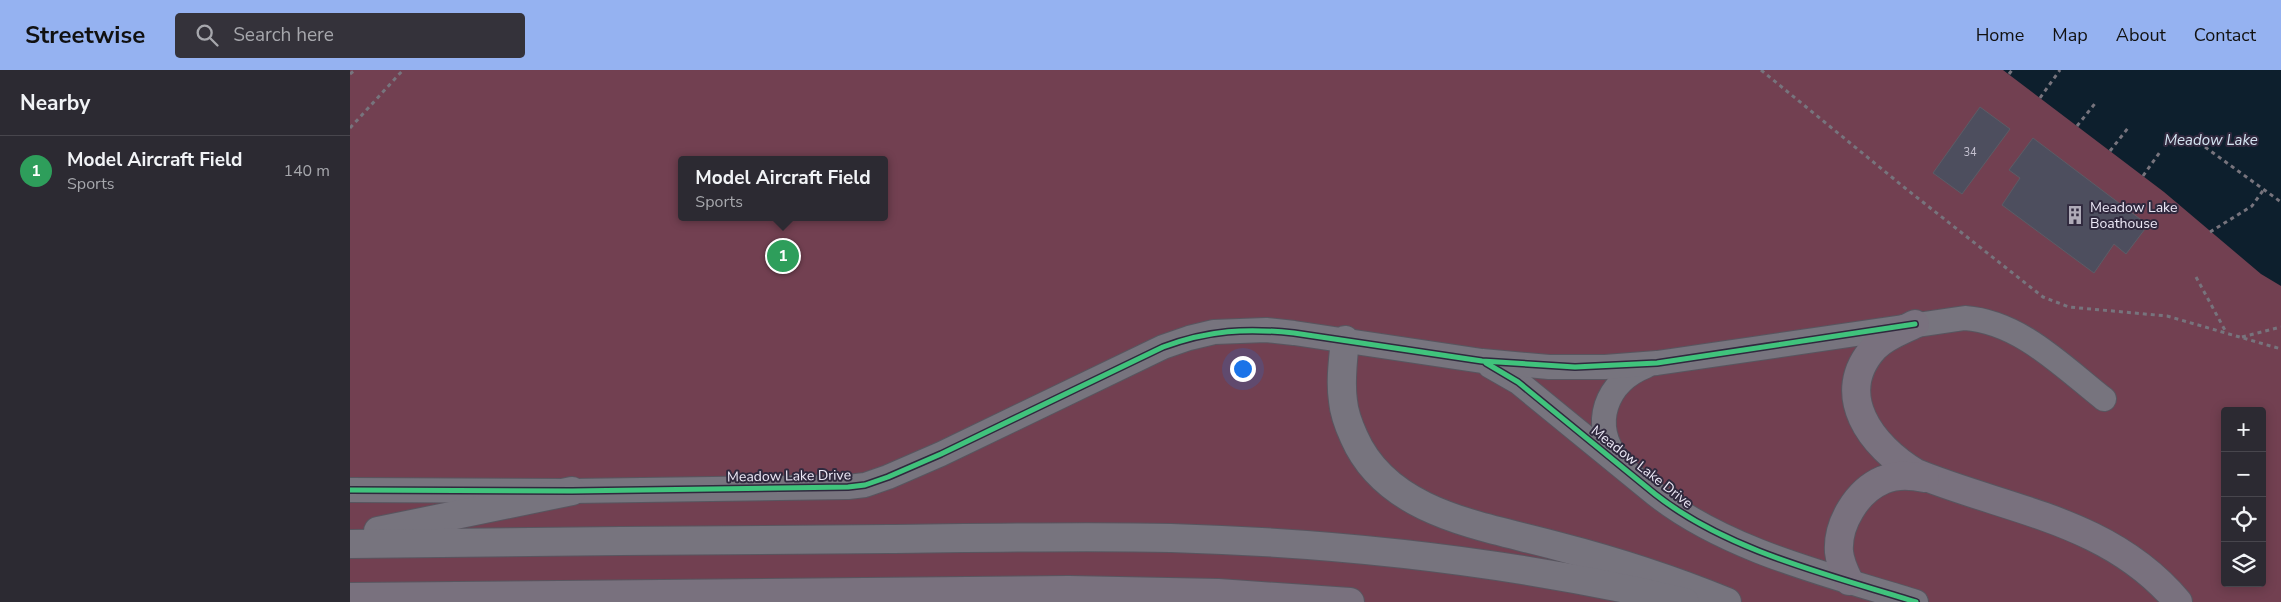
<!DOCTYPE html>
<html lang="en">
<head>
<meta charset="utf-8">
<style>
  body { margin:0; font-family:"Nunito Sans",sans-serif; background:#34323a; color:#f1f3f6 }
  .controls { position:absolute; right:15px; bottom:15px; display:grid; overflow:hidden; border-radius:5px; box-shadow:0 2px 12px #0003 }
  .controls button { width:45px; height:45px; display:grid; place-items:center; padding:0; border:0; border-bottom:1px solid #48464d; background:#2c2a32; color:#f1f3f6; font:25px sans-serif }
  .you { position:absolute; left:892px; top:298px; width:18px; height:18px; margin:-12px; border:4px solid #fff; border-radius:50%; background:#1a73e8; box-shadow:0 0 0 8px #1a73e833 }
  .badge { display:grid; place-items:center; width:32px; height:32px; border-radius:50%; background:#95b2f1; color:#fff; font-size:16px; font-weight:700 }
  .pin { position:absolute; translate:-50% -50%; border:2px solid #fff; box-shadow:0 1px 5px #0006 }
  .popup { position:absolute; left:328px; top:86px; width:210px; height:65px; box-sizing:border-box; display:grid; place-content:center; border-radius:5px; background:#2c2a32; filter:drop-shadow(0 1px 4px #0005); font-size:16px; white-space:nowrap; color:#a6a7ac }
  .popup b { font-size:19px; color:#f1f3f6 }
  .popup::after { content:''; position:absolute; left:50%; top:100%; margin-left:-10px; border:10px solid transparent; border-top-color:#2c2a32 }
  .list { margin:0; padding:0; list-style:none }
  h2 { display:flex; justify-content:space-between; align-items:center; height:65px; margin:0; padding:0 20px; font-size:21px }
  h2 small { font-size:16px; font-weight:400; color:#a6a7ac }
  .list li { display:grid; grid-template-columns:32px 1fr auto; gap:15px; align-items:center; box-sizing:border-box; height:70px; padding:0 20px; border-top:1px solid #48464d }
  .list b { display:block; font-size:19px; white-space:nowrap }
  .list p { margin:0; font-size:16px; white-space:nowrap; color:#a6a7ac }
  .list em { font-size:16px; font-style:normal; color:#a6a7ac }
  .icon { flex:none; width:28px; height:28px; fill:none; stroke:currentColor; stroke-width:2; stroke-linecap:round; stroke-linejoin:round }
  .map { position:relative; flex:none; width:1931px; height:532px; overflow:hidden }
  header { display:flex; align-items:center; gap:30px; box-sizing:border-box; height:70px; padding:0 25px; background:#95b2f1; color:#111 }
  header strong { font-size:24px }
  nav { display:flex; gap:28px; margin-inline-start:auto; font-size:18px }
  .search { width:350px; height:45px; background:#34323a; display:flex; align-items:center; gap:12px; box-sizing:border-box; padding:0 18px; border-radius:5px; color:#a6a7ac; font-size:19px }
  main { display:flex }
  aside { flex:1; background:#2c2a32 }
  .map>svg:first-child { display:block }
  .green { fill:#724051; fill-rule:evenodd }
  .water { fill:#0d1f2d }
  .building { fill:#4d4e5e; stroke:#5c5c66 }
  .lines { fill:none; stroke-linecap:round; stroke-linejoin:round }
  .minor-casing { stroke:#58555f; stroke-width:26 }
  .tertiary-casing { stroke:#58555f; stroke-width:30 }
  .motorway-casing { stroke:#58555f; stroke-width:30 }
  .path { stroke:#77747d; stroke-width:3; stroke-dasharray:4 4; stroke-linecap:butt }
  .minor { stroke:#77747e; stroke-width:24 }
  .tertiary { stroke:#77747e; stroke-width:28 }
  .motorway { stroke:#79717e; stroke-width:28 }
  .cycleway-casing { stroke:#30293e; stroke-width:8 }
  .cycleway { stroke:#40c37c; stroke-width:5 }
  .labels { text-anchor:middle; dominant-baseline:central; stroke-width:4; stroke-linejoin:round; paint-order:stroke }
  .number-label { font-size:11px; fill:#c5c2d1 }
  .poi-label { font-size:14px; fill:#ede9f7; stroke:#30293e; text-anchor:start }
  .street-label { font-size:14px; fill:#ede9f7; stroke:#30293e }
  .water-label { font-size:15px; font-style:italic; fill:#d4e5f2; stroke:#30293e }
</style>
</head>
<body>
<header>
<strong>Streetwise</strong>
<div class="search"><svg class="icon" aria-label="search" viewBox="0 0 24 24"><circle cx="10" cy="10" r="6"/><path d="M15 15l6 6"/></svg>Search here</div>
<nav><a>Home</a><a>Map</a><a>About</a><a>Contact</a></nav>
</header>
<main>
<aside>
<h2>Nearby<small></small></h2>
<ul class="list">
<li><span class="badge" style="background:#2e9e5b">1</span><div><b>Model Aircraft Field</b><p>Sports</p></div><em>140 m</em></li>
</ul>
</aside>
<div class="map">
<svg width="1931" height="532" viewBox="0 0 1931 532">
  <rect width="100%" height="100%" fill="#3b3843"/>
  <path class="green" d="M0,0H1931V532H0ZM332,90H534V147H332ZM1875,341H1912V513H1875Z"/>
  <path class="water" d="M1653,0H1931V216L1911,204L1814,122Z"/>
  <g class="building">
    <path d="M1630,37L1660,59L1612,124L1583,103Z"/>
    <path d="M1683,68L1798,155L1776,184L1764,174L1744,203L1652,135L1670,108L1659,100Z"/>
  </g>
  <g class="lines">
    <g class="minor-casing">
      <g id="minor">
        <path d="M1140,296L1168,312L1305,424C1377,481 1480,505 1566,532"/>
        <path d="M1268,390C1240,354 1256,312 1296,296"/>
        <path d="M0,420L222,421L498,417L515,415L538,407L591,384L813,277L839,268L864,262L916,260L944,263L1132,291L1199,297H1255L1307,293L1615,248C1670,252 1712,296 1754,329"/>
      </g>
    </g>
    <g class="tertiary-casing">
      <g id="tertiary">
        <path d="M995,270C993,290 990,311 993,331C994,343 999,356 1004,367C1038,445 1135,456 1207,476C1265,491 1321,509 1377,532"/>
        <path d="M28,461L222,421"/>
        <path d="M0,474C180,472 359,470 539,469C633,468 727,466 821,468C994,473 1166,492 1335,532"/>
      </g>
    </g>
    <g class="motorway-casing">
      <g id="motorway">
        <path d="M1565,254C1551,261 1536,266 1525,277C1481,324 1522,377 1566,403C1659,441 1759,450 1828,532"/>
        <path d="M1499,511C1494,501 1490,492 1489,482C1487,454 1507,421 1533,410C1546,404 1561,405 1575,408"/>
        <path d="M0,527L719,520L868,523L1000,532"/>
      </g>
    </g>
    <g class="path">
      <path d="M1411,0L1555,118L1693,227L1719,237L1817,246L1931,279"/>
      <path d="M0,4L5,0"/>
      <path d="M1659,4L1662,0"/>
      <path d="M1690,28L1710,0"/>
      <path d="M1727,56L1747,31"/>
      <path d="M0,58L53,0"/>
      <path d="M1855,77L1931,132"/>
      <path d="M1760,81L1778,58"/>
      <path d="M1793,106L1810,82"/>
      <path d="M1860,162L1902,136L1914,119"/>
      <path d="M1846,207L1876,262"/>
      <path d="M1892,267L1931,257"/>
    </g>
    <use href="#minor" class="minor"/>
    <use href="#tertiary" class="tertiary"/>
    <use href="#motorway" class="motorway"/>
    <g class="cycleway-casing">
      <g id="cycleway">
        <path d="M1136,293L1168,312L1305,424C1377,481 1480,505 1566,532"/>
        <path d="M0,420L222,421L498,417L515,415L538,407L591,384L813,277C859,260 896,258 944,263L1132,291L1225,297L1307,293L1565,254"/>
      </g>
    </g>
    <use href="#cycleway" class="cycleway"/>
  </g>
  <defs>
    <g id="building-bare" transform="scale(1.5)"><path d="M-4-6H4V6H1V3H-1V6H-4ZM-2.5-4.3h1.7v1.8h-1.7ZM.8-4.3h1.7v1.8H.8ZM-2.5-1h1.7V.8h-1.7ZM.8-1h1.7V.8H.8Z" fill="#afabb8" stroke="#30293e" stroke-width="2.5" paint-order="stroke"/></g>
  </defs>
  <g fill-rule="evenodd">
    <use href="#building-bare" x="1725" y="145"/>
  </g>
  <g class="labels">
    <g class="number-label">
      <text x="1620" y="82">34</text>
    </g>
    <g class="poi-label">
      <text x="1740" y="137">Meadow Lake<tspan x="1740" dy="16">Boathouse</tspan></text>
    </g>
    <g class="street-label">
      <text transform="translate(1292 397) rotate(38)">Meadow Lake Drive</text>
      <text transform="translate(439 406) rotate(-1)">Meadow Lake Drive</text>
    </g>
    <g class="water-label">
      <text x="1861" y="70">Meadow Lake</text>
    </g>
  </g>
</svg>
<div class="controls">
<button>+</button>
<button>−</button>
<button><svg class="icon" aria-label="locate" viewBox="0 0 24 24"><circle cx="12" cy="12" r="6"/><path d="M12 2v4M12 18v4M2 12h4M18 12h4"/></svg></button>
<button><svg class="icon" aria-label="layers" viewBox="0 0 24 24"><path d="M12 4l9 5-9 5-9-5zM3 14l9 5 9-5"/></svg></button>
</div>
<div class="you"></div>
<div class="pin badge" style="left:433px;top:186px;background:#2e9e5b">1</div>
<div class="popup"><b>Model Aircraft Field</b>Sports</div>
</div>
</main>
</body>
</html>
